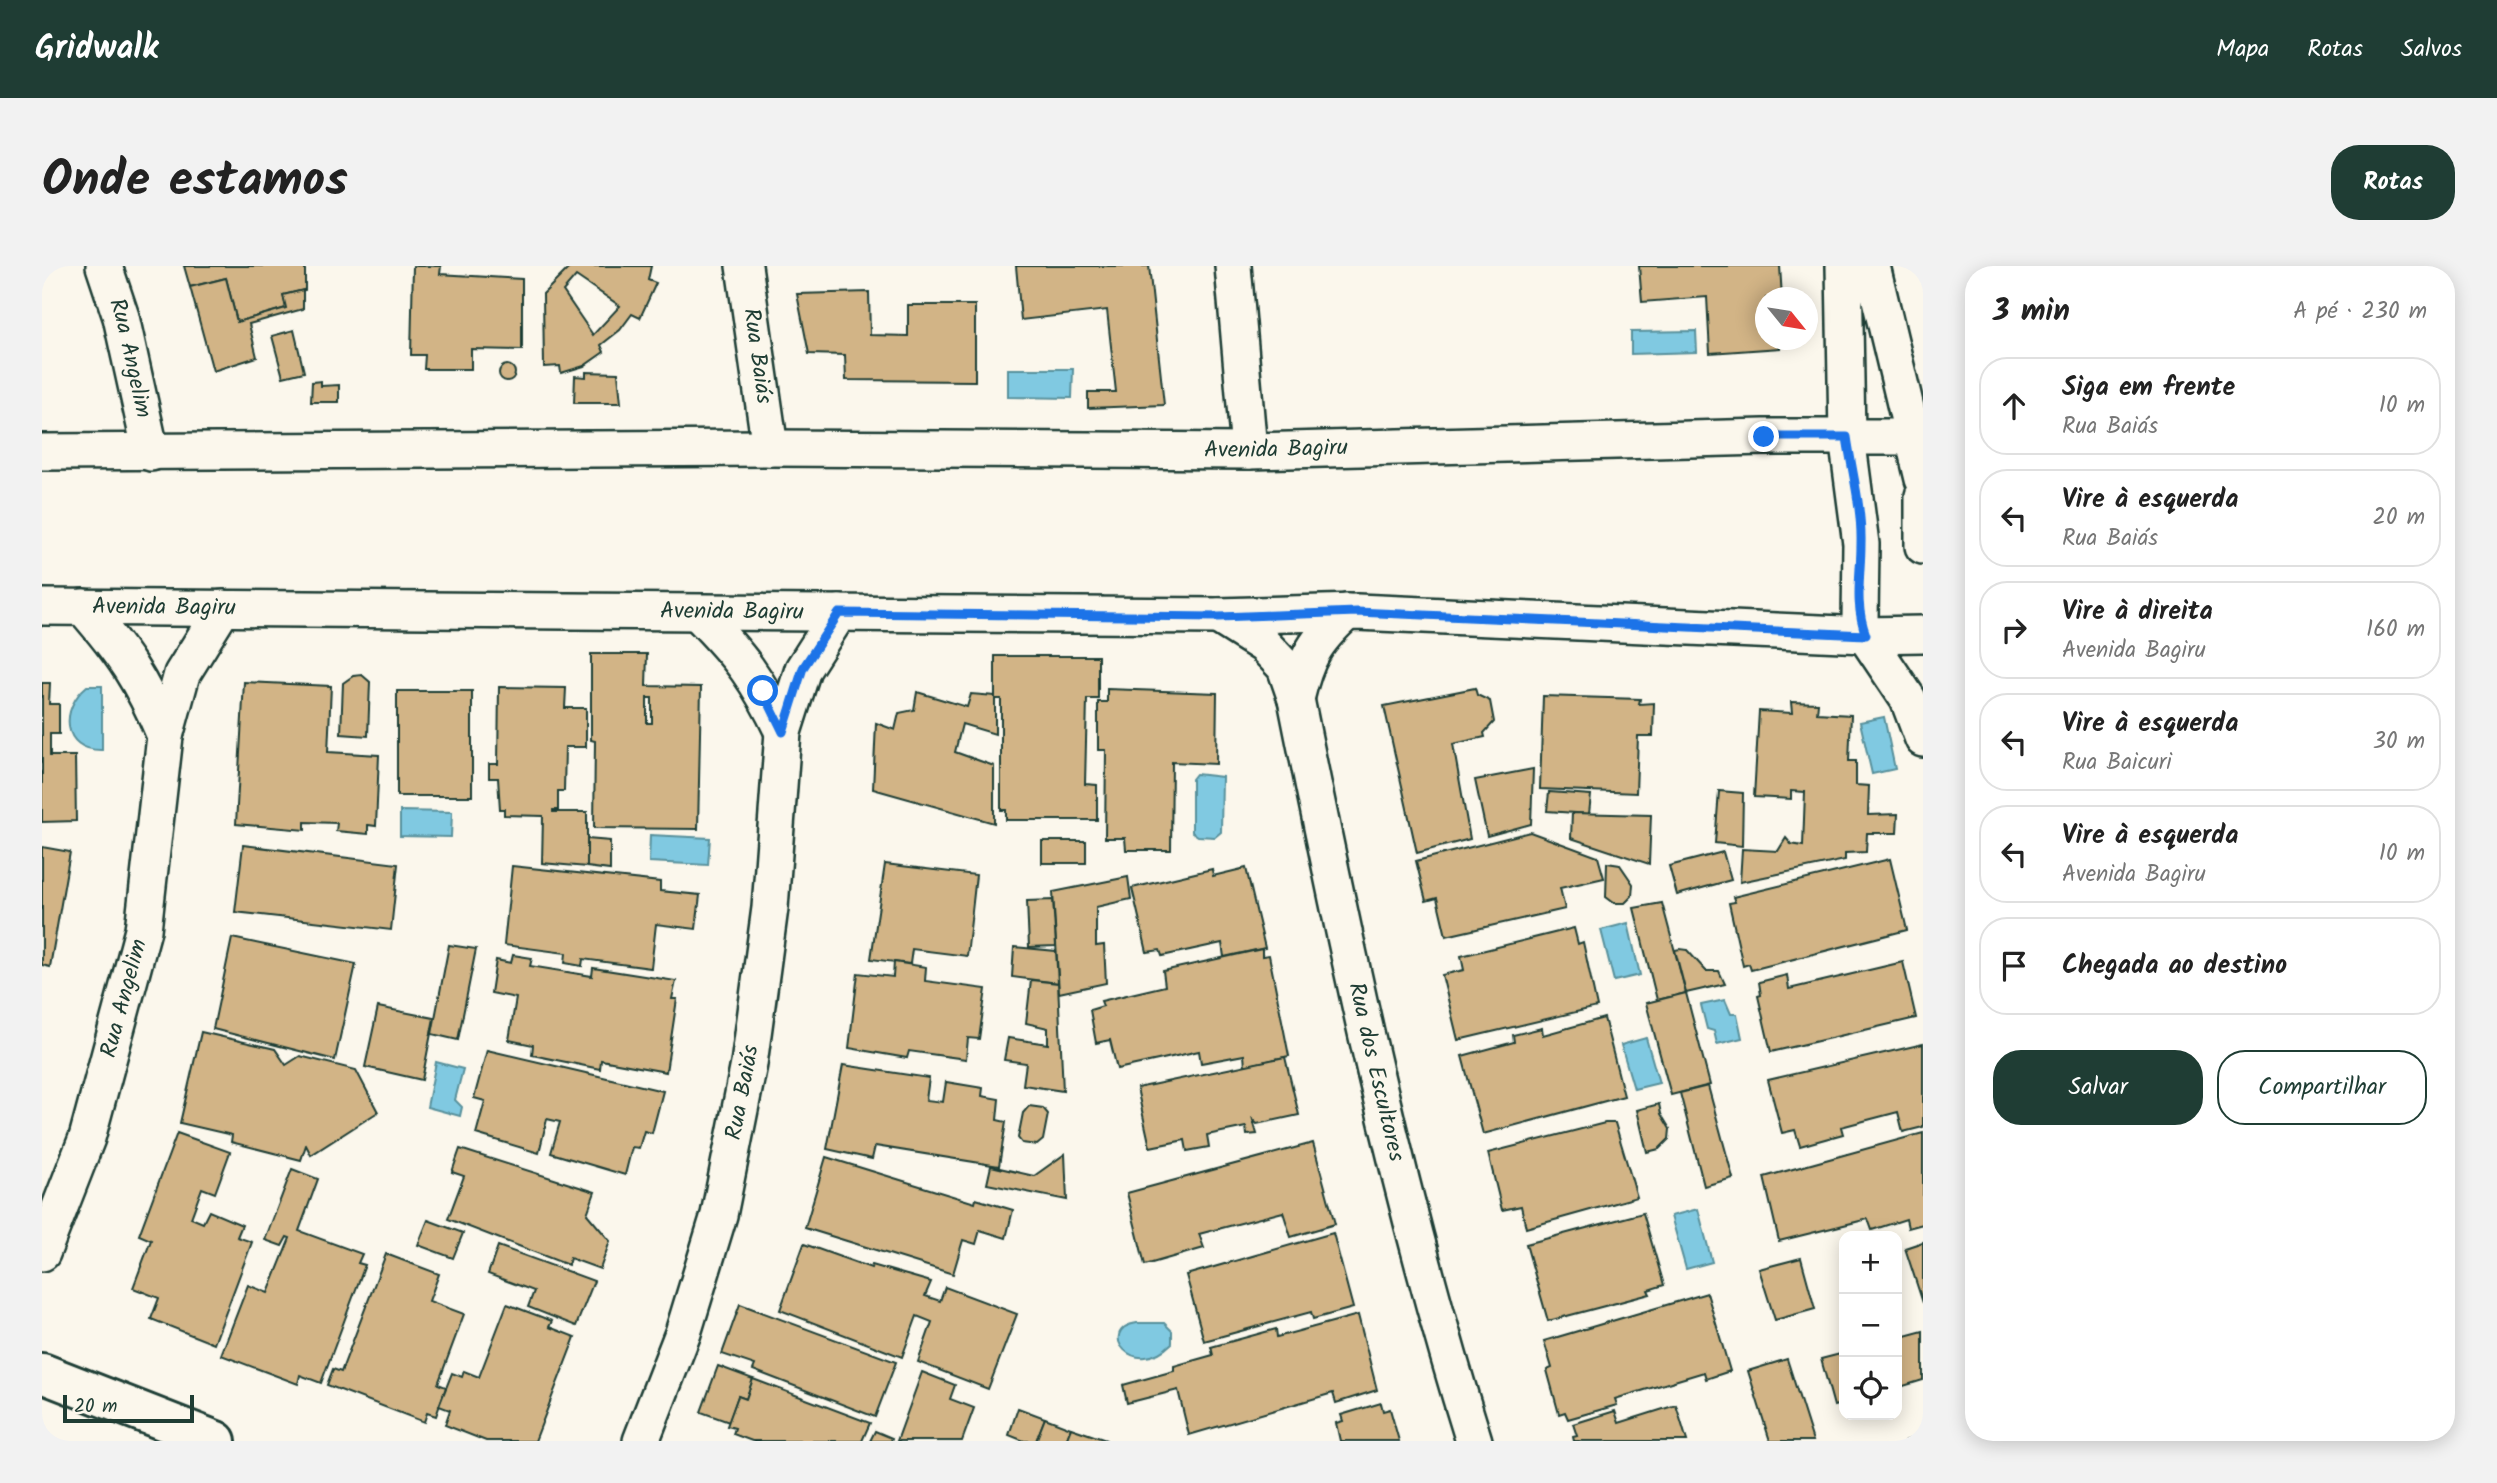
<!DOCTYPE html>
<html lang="pt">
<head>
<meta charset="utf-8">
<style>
  body { margin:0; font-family:Kalam,sans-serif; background:#f2f2f2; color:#222 }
  .controls { position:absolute; right:21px; bottom:21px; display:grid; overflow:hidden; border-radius:14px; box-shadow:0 4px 18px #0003 }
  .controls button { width:63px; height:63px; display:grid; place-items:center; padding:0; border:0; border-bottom:2px solid #e0e0e0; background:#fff; color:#222; font:35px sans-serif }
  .compass { position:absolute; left:1713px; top:21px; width:63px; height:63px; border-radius:50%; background:#fff; box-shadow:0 4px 18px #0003; rotate:120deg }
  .scale { position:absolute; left:21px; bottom:18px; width:131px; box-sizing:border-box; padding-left:7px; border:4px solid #1f3d34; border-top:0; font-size:19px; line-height:24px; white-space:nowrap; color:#1f3d34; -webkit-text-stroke:5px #fbf7ec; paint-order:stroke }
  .stop { position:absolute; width:21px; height:21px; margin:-16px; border:5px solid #1a73e8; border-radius:50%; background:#fff }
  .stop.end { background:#1a73e8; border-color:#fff; box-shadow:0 2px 7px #0008 }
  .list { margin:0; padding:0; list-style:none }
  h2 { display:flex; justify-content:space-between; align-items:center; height:91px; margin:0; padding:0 28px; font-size:30px }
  h2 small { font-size:23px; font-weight:400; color:#767676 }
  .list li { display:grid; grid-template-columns:46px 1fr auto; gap:21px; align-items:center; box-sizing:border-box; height:98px; margin:0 14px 14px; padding:0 14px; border:2px solid #e0e0e0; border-radius:28px }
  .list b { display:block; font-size:26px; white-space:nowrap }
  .list p { margin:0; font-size:23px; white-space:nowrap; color:#767676 }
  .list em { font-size:23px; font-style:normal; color:#767676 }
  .actions { display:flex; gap:14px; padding:21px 28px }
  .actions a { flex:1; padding:16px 0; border:2px solid #1f3d34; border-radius:28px; text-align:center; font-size:24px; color:#1f3d34 }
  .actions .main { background:#1f3d34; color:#fff }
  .icon { flex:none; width:38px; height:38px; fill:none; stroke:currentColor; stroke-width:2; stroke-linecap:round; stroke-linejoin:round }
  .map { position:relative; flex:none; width:1881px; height:1175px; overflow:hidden; border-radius:28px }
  header { display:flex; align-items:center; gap:42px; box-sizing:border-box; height:98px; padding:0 35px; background:#1f3d34; color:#fff }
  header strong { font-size:33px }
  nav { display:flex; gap:38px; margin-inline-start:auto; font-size:24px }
  .intro { display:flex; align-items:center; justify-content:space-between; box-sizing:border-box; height:168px; padding:0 42px }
  h1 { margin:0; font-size:49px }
  .button { padding:18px 32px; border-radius:28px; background:#1f3d34; color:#fff; font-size:24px; font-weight:700 }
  main { display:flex; gap:42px; padding:0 42px }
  aside { flex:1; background:#fff; border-radius:28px; box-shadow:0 4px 18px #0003 }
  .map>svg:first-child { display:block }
  .water { fill:#80c9e1; stroke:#59919c; stroke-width:2 }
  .building { fill:#d2b486; stroke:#1f3d34; stroke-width:2; fill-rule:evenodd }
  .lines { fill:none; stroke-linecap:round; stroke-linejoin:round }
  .minor-casing { stroke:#1f3d34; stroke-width:40 }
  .tertiary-casing { stroke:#1f3d34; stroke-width:44 }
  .minor { stroke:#fbf7ec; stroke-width:35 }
  .tertiary { stroke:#fbf7ec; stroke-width:38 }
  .route { stroke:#1a73e8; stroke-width:9 }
  .labels { text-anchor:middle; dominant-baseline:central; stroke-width:6; stroke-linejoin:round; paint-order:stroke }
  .street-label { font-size:23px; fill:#1f3d34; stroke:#fbf7ec }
</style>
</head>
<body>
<header>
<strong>Gridwalk</strong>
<nav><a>Mapa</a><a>Rotas</a><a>Salvos</a></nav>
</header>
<div class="intro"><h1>Onde estamos</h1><a class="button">Rotas</a></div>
<main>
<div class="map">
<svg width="1881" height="1175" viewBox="0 0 1881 1175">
  <rect width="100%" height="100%" fill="#fbf7ec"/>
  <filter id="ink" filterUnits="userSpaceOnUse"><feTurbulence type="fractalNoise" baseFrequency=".0143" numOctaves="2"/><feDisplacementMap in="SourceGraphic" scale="14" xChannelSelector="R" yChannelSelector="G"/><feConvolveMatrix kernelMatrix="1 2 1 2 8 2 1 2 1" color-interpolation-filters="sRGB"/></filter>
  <g filter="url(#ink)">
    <g class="water">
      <path d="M1654,65L1655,86L1589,88V66Z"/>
      <path d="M966,103H1031L1030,132L966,131Z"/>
      <path d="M45,420H60V484C19,485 18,442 45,420Z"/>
      <path d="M1842,451L1853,503L1830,508L1818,456Z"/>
      <path d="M1154,508L1180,511L1179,566L1173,571L1156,570L1150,566V513Z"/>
      <path d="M358,545L410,546L409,571L358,570Z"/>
      <path d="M608,569L668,572L666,599L607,596Z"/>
      <path d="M1586,657L1598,709L1572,715L1559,664Z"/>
      <path d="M1683,734L1689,748H1695L1700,772L1675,778L1672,765L1665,763L1659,739Z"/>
      <path d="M1604,772L1617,817L1592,823L1579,779Z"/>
      <path d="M394,796L421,803L413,834L420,841L418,850L385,841Z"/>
      <path d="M1656,943L1670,996L1644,1003L1629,950Z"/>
      <path d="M1095,1057H1122L1130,1065V1077C1091,1116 1053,1063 1095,1057Z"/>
    </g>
    <g class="building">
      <path d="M142,0H263V24L241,29L244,42L195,56L184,12L148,21Z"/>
      <path d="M371,0H399L398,8L480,13V84L429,83V103H382L383,89H369Z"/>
      <path d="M529,0H609L606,14L614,17L598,52L590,48L578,64L559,79L562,86L542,100L519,107L518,100L502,101L501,28ZM534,10L578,40L551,69L521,25Z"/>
      <path d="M974,0H1107L1122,139L1046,142V126H1074L1065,44L979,54Z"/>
      <path d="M1597,0H1738L1740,32H1724V74H1737L1738,82L1668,87L1665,31L1600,36Z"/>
      <path d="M184,12L195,56L244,42L241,29L261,24V43L207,58L215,91L171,105L148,21Z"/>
      <path d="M827,26L828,69L866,70V39H933V115L804,114L803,89L767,88L755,28Z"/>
      <path d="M252,64L262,106L241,111L230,70Z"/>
      <circle cx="465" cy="107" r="8"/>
      <path d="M544,106L576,107L579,137H532L533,110L544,111Z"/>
      <path d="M279,115V120L297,119V136H269L270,116Z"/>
      <path d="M549,388H605L604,420L659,421L656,563L552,562L553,475L549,474ZM605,432H610V457H605Z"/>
      <path d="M953,390H1056V433H1045L1043,518L1055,519V554H964V544H959V433H953Z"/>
      <path d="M320,409L328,416L326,470L299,468L301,417L311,410Z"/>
      <path d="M202,416L289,420L286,486L337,489L334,560L326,559V568L294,565L295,557L263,556V564L194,558Z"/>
      <path d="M0,417H8L7,438H17V468H8V490H33L34,555L0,556Z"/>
      <path d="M457,421L524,422L523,442H544V481H523L522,525H516V544H511V546H545V601L500,597L501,550L462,549V543H458L456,512H447V498H456Z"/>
      <path d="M1433,422L1435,429L1448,435L1452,456L1442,467L1443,471L1411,478L1428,573L1375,587L1342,440Z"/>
      <path d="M1065,423L1175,427L1174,498L1130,496L1129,584H1084L1083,572H1063L1064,484H1056V436H1065Z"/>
      <rect x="355" y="425" width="75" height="105"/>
      <path d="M875,426L925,441L929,428L953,430V468L920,458L913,486L952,500V557L831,523L834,457L853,464L857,447L872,444Z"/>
      <path d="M1501,430L1598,433L1597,438L1612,437L1611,470H1596L1594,527L1498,523Z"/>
      <path d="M1749,436L1776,437L1775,447L1809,449L1807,495H1814V519L1827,520L1826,549L1856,548L1855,567H1825L1824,586L1803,587V594L1698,616L1700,583L1736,585L1744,572L1749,578L1761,580L1763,526L1749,525V533L1712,531L1717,445L1750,447Z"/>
      <path d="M1491,503L1489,558L1445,570L1433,514Z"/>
      <path d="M1677,525L1701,527L1700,580L1673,577Z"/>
      <path d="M1507,526L1549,529L1547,548L1505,545Z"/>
      <path d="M1530,547L1609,549L1607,598L1529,572Z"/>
      <path d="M1488,566L1556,591L1562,612L1518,622L1523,643L1404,670L1395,632L1384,635L1374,595Z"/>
      <path d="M545,573L568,575V604L545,601Z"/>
      <rect x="1000" y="575" width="44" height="22"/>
      <path d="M201,579L356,598L349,664L193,646Z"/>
      <path d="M0,581L28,586L8,701L0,699Z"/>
      <path d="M1681,586L1689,614L1635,629L1627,600Z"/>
      <path d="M1848,593L1865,664L1709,704L1707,698L1701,700L1687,637L1693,636L1691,631Z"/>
      <path d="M1565,597L1578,599L1591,618L1590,630L1583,637H1572L1564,631Z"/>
      <path d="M843,598L934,609L925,690L870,683L868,698L829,693Z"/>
      <path d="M470,600L618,616V625L658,629L654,663L614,658L609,702L541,693L540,700L523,697L524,687L462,679Z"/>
      <path d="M1204,602L1223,682L1182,691L1180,677L1120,690L1118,684L1105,686L1090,622L1170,603L1171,610Z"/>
      <path d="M1086,611L1089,633L1054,641V680L1062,679L1064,717L1017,727L1011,626Z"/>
      <path d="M1011,634L1014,680L987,681L985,635Z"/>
      <path d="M1620,637L1644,727L1615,734L1592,642Z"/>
      <path d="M1532,662L1536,678L1541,676L1555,741L1416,774L1400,709L1422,704L1419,690Z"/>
      <path d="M190,672L314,698L293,794L171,763Z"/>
      <path d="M407,679L434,683L416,774L390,768Z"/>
      <path d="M972,681L1014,685L1016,717L970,711Z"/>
      <path d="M1220,683V690L1227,689L1247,790L1203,800L1202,789L1159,797L1157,785L1075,803L1068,774L1054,777L1048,744L1061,740L1059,735L1123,720L1121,705Z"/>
      <path d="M1638,683L1645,684L1664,705H1677L1683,718L1644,727L1633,684Z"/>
      <path d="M471,689L490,692L488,700L550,710L551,702L634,715L630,733H635L624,806L559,794L558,803L490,789L491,779L467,774L474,732L449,727L454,694L469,697Z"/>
      <path d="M852,696L884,701L883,715L944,723L937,773L926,772L924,793L867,785L865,792L807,782L816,707L851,711Z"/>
      <path d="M1861,696L1874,752L1729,786L1716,730L1719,729L1717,716L1745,709L1747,723Z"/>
      <path d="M989,714L1016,717L1021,825L981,819L984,797L962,794L966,772L1006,778V762L984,757Z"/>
      <path d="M1644,727L1668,819L1629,829L1604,737Z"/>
      <path d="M336,741L392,752L380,814L323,801Z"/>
      <path d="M1562,752L1582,830L1441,868L1420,790L1472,776L1471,769L1500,762L1501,769Z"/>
      <path d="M159,766L233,783L244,799L258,790L314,804L336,846L269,889L264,879L259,894L189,876L190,869L138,857Z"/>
      <path d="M1881,778V861L1861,866L1856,846L1799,861L1801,868L1758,880L1753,864L1740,867L1726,814Z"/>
      <path d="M445,784L621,825L610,867L602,865L597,882L590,881L583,909L509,887L518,856L505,853L497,887L434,868L443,835L432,832Z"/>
      <path d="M1243,791L1257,849L1215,858L1211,854L1215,868L1205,869L1204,861L1165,869L1167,881L1145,885L1143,874L1108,881L1095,822Z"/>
      <path d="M801,799L887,812L884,834L901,836L904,816L941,822L940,830L957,833L955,854L964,856L957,900L833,880L830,893L785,883Z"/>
      <path d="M1666,820L1691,912L1662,920L1638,827Z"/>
      <path d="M1617,838L1619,848L1628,863L1627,873L1617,883L1605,886L1595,844Z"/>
      <path d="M987,840L1001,842L1006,848L1001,874L995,879L980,877L976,872L981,847Z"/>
      <path d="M1563,857H1573L1595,931L1484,962L1479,940L1460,944L1446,887Z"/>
      <path d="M135,867L188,886L173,927L160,922L149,952L161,957L167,945L200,959L195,971L210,976L172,1078L109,1053L117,1032L91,1022L109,974L97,969Z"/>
      <path d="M1881,867V958L1866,962L1864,953L1830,964L1826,953L1737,975L1722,911Z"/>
      <path d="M1271,877L1293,958L1249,971L1241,946L1157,968L1162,982L1103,999L1085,927Z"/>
      <path d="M418,883L553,926L545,948L568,975L558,1003L528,992L526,999L406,953L422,910L410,906Z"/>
      <path d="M1023,888L1025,934L945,918L949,900L992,910Z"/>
      <path d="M784,891L933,937L934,933L971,944L964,972L938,964L934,978L921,974L911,1008L763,962Z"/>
      <path d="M250,903L276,913L257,965L320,988L316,997L323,999L279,1117L258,1109L256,1118L179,1089L206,1019L226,1027L248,972L245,971L240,980L223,974Z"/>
      <path d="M1601,947L1622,1019L1606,1024L1608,1028L1506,1055L1484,978Z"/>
      <path d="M386,954L421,967L411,992L376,979Z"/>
      <path d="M1291,967L1311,1042L1271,1053L1269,1046L1162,1075L1144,1009Z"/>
      <path d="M1881,976V1037L1863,982Z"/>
      <path d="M762,978L829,1002L830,999L889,1016L883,1030L898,1035L903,1021L975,1048L946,1123L876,1096L890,1056L875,1050L860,1091L738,1044Z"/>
      <path d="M456,980L552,1015L534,1060L486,1041L492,1025L446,1008Z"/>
      <path d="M344,988L397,1008L387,1035L422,1048L396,1118L404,1121L394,1150L385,1147L382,1156L285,1119L291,1103L299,1106Z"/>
      <path d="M1759,992L1773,1043L1733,1054L1717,1003Z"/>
      <path d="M1665,1027L1688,1105L1664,1113L1662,1106L1573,1133L1575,1139L1526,1153L1523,1146L1517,1148L1505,1104L1510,1102L1502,1075Z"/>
      <path d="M465,1038L510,1055L507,1061L533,1071L493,1175H444L403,1159L408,1144L397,1140L410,1107L420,1111L422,1105L437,1111Z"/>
      <path d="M698,1038L854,1096L833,1151L711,1104L713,1099L680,1088Z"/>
      <path d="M1316,1049L1335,1124L1294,1137L1291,1127L1147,1169L1136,1124L1085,1137L1081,1119L1132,1105V1100L1171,1089L1169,1081L1234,1063L1235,1071Z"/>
      <path d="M1881,1065V1114L1855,1122V1072Z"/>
      <path d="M1802,1087V1137L1792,1140L1779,1093Z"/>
      <path d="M1745,1093L1771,1175H1728L1706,1105Z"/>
      <path d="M676,1100L711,1113L704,1133L696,1130L687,1156L659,1146Z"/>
      <path d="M880,1106L913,1119L908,1133L932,1142L920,1175H855Z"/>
      <path d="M711,1113L828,1157L820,1175H710L691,1168L693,1162L685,1160L696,1130L704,1133Z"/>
      <path d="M1339,1137L1341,1145L1348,1143L1357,1175H1298L1294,1157L1301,1155L1299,1149Z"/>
      <path d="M1634,1139L1645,1175H1532L1531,1171L1535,1170L1531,1158L1573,1145L1577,1157Z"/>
      <path d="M976,1142L1003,1152L994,1175H982L967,1169Z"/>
      <path d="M1003,1152L1029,1162L1024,1175H994Z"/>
      <path d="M1029,1162L1064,1174V1175H1024Z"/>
      <path d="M833,1165L850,1172L849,1175H828Z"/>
      <path d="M1881,1169V1175H1863Z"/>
    </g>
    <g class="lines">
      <g class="minor-casing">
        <g id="minor">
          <path id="s1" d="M62,0L79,51L109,187"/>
          <path id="s2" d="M702,0L728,182"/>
          <path d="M1191,0L1207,185"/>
          <path d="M1802,0L1805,171L1819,278L1818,354L1823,369L1866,433L1881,473"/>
          <path d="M1830,0L1881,213"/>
          <path id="s3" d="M0,186L728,182L1207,185L1722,171H1881"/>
          <path d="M1881,230V280"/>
          <path id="s4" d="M0,341L1176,350L1315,346L1823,369L1881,368"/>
          <path d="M41,341C81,387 99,413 123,470"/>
          <path d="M657,348C698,390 716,413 741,466"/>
          <path id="s5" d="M1176,350L1222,379L1243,401L1254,433C1304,683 1356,932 1432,1175"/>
          <path d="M1254,433C1264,391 1273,375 1305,346"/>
          <path id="s6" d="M0,987L45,872L101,664L123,470L140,408L181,342"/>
          <path id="s7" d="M599,1175L641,1067L677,949L707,798L728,642L741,466L761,403L797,347"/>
        </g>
      </g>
      <g class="tertiary-casing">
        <path id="tertiary" d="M0,1107L174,1175"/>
      </g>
      <use href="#minor" class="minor"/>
      <use href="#tertiary" class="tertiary"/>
    </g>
  </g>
  <g class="lines" filter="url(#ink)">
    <path class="route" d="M721,425L741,466L761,402L797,347L1177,351L1315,346L1824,369C1812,338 1819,309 1819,278C1820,242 1810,206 1805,171H1722"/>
  </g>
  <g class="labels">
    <g class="street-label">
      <text stroke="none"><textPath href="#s2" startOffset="91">Rua Baiás</textPath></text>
      <text stroke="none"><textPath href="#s1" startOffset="96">Rua Angelim</textPath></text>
      <text stroke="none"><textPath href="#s3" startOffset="1234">Avenida Bagiru</textPath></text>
      <text stroke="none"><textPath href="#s4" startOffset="122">Avenida Bagiru</textPath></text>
      <text stroke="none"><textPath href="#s4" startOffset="690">Avenida Bagiru</textPath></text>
      <text stroke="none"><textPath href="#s6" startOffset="268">Rua Angelim</textPath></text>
      <text stroke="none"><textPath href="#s5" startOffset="500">Rua dos Escultores</textPath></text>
      <text stroke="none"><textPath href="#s7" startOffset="364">Rua Baiás</textPath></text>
    </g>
  </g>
</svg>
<div class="controls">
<button>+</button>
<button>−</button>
<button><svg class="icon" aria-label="locate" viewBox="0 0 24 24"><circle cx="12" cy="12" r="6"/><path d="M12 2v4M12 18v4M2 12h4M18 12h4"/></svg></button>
</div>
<svg class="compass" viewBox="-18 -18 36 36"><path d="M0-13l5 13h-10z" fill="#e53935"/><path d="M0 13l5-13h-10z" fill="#767676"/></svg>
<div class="scale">20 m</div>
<div class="stop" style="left:721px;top:425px"></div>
<div class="stop end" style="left:1722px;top:171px"></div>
</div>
<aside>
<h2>3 min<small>A pé · 230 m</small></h2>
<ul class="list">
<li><svg class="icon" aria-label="ahead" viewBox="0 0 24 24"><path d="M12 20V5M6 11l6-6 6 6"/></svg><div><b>Siga em frente</b><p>Rua Baiás</p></div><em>10 m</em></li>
<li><svg class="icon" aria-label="left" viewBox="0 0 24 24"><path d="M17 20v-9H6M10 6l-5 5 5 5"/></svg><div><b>Vire à esquerda</b><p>Rua Baiás</p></div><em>20 m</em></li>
<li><svg class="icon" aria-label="right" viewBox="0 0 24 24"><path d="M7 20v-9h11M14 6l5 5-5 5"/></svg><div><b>Vire à direita</b><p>Avenida Bagiru</p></div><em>160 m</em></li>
<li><svg class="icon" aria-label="left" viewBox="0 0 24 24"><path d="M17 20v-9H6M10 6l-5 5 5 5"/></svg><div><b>Vire à esquerda</b><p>Rua Baicuri</p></div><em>30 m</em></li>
<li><svg class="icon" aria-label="left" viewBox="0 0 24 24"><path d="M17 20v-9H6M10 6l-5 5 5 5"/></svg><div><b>Vire à esquerda</b><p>Avenida Bagiru</p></div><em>10 m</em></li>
<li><svg class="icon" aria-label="arrive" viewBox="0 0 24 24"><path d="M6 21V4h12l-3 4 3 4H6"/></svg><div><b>Chegada ao destino</b></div></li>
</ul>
<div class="actions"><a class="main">Salvar</a><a>Compartilhar</a></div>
</aside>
</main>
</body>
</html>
